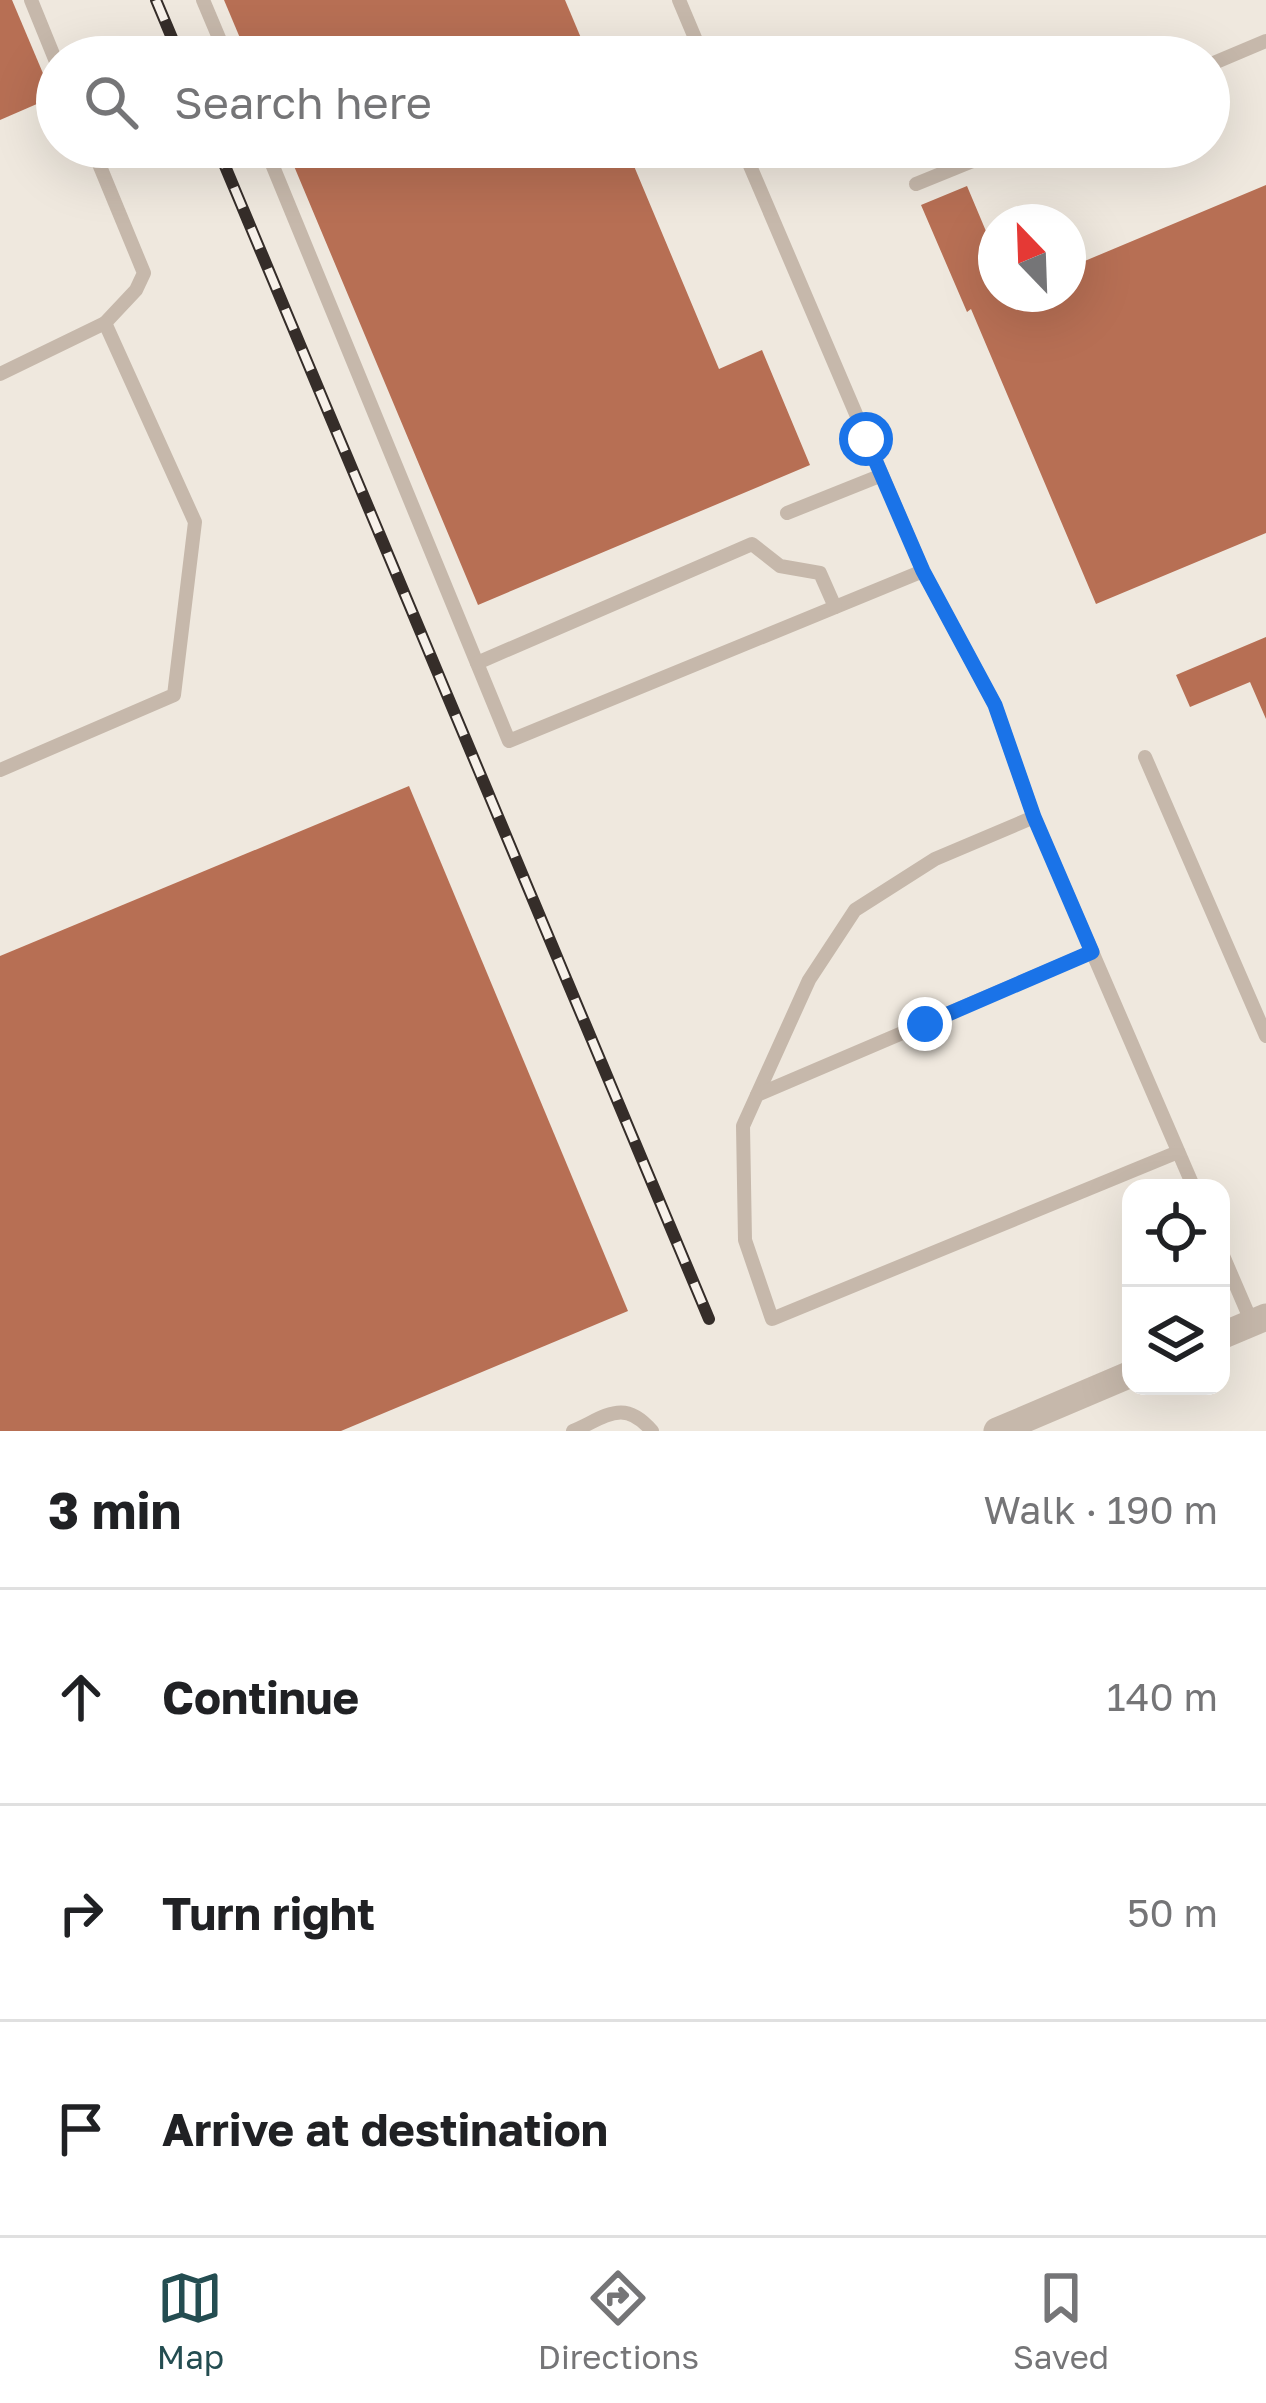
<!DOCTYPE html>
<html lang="en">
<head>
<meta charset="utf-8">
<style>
  body { margin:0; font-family:"Golos Text",sans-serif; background:#f2f2f2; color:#202124 }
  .controls { position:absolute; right:36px; bottom:36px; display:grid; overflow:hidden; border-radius:24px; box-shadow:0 12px 48px #0002 }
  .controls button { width:108px; height:108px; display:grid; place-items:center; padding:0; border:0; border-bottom:3px solid #e0e0e0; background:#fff; color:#202124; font:60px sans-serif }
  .compass { position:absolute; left:978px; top:204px; width:108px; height:108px; border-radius:50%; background:#fff; box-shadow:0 12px 48px #0002; rotate:337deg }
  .stop { position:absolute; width:36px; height:36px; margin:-27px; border:9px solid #1a73e8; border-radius:50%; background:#fff }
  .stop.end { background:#1a73e8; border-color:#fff; box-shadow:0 3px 12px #0008 }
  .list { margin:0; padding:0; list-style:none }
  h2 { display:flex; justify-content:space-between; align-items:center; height:156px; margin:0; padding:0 48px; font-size:51px }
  h2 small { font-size:39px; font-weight:400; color:#757577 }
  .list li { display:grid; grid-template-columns:78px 1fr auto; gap:36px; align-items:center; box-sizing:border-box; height:216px; padding:0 48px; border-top:3px solid #e0e0e0 }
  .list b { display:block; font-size:45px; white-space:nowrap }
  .list em { font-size:39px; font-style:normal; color:#757577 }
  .icon { flex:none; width:66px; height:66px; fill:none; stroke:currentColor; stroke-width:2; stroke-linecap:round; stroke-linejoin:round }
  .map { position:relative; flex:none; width:1266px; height:1431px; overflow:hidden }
  .search { position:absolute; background:#fff; box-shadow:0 12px 48px #0002; left:36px; right:36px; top:36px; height:132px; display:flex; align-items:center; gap:30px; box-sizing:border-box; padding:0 42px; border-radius:66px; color:#757577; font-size:45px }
  .sheet { height:804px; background:#fff }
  nav { display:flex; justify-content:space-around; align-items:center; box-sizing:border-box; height:168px; border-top:3px solid #e0e0e0; background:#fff; font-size:33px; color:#757577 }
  nav a { display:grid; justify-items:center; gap:6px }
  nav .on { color:#244d51 }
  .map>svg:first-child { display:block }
  .building { fill:#b76f54 }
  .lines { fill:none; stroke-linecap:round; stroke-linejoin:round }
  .lane { stroke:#c6b8ab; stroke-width:14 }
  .street { stroke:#c6b8ab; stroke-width:27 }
  .rail-casing { stroke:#352d29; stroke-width:12 }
  .rail { stroke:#f7f1ea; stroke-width:8; stroke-dasharray:22; stroke-linecap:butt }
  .route { stroke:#1a73e8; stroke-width:15 }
</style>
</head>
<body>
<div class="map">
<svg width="1266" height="1431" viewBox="0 0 1266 1431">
  <rect width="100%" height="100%" fill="#efe8de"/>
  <g class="building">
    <path d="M0,0H12L53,97L0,120Z"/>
    <path d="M224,0H565L589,57H248Z"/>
    <path d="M286,147H626L719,369L762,350L810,465L478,605Z"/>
    <path d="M1266,185V533L1096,604L971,309L967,312L921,205L967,186L996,255V294H1068V268Z"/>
    <path d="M1266,637V719L1250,682L1190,707L1176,675Z"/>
    <path d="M409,786L628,1311L341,1431H0V956Z"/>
  </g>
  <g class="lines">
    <g class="lane">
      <path d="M31,0L57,64"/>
      <path d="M203,0L227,57"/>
      <path d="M679,0L703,57"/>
      <path d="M1209,65L1266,41"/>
      <path d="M92,147L144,273L136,290L105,323"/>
      <path d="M265,147L509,741L923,571L995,705L1034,817L1194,1188"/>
      <path d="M742,147L923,571"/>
      <path d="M916,184L1007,147"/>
      <path d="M0,374L105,323L195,522L174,695L0,770"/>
      <path d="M787,513L882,475"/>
      <path d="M477,663L752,544L780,566L820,573L835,607"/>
      <path d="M1145,757L1266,1036"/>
      <path d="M1034,817L935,859L855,910L809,980L743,1126L745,1240L772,1319L1178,1152"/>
      <path d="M757,1095L1092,952"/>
      <path d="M1221,1251L1252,1323"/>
      <path d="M573,1431C607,1416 624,1398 652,1431"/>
    </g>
    <g class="street">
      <path d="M1221,1336L1266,1317"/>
      <path d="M997,1431L1131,1374"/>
    </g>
    <g class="rail-casing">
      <g id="rail">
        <path d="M156,0L180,57"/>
        <path d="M217,147L709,1319"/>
      </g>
    </g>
    <use href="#rail" class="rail"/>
  </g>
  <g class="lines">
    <path class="route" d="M866,439L923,571L995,705L1034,817L1092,952L925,1024"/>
  </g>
</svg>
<div class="controls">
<button><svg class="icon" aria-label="locate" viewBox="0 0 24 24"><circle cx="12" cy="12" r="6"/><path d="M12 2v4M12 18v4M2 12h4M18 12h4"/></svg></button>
<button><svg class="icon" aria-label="layers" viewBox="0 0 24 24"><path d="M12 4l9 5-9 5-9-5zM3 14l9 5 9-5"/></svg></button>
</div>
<svg class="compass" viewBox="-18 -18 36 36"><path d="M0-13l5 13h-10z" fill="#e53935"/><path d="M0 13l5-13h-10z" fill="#757577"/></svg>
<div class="stop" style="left:866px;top:439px"></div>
<div class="stop end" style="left:925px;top:1024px"></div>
<div class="search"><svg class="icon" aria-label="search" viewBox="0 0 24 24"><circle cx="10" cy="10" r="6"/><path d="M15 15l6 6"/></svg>Search here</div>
</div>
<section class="sheet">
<h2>3 min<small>Walk · 190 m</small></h2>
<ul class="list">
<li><svg class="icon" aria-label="ahead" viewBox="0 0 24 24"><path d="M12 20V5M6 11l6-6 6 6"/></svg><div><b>Continue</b></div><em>140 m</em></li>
<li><svg class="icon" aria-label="right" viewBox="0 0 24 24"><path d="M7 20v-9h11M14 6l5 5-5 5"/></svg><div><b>Turn right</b></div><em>50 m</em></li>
<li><svg class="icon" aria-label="arrive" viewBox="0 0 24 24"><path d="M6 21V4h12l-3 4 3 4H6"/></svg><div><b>Arrive at destination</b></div></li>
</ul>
</section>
<nav>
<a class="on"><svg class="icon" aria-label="map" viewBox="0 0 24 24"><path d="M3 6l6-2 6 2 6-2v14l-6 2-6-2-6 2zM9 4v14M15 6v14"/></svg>Map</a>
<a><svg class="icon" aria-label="directions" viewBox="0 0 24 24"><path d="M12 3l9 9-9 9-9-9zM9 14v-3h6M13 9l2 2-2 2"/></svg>Directions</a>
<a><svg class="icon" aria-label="saved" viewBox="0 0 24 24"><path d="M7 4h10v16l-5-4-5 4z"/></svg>Saved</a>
</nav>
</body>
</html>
